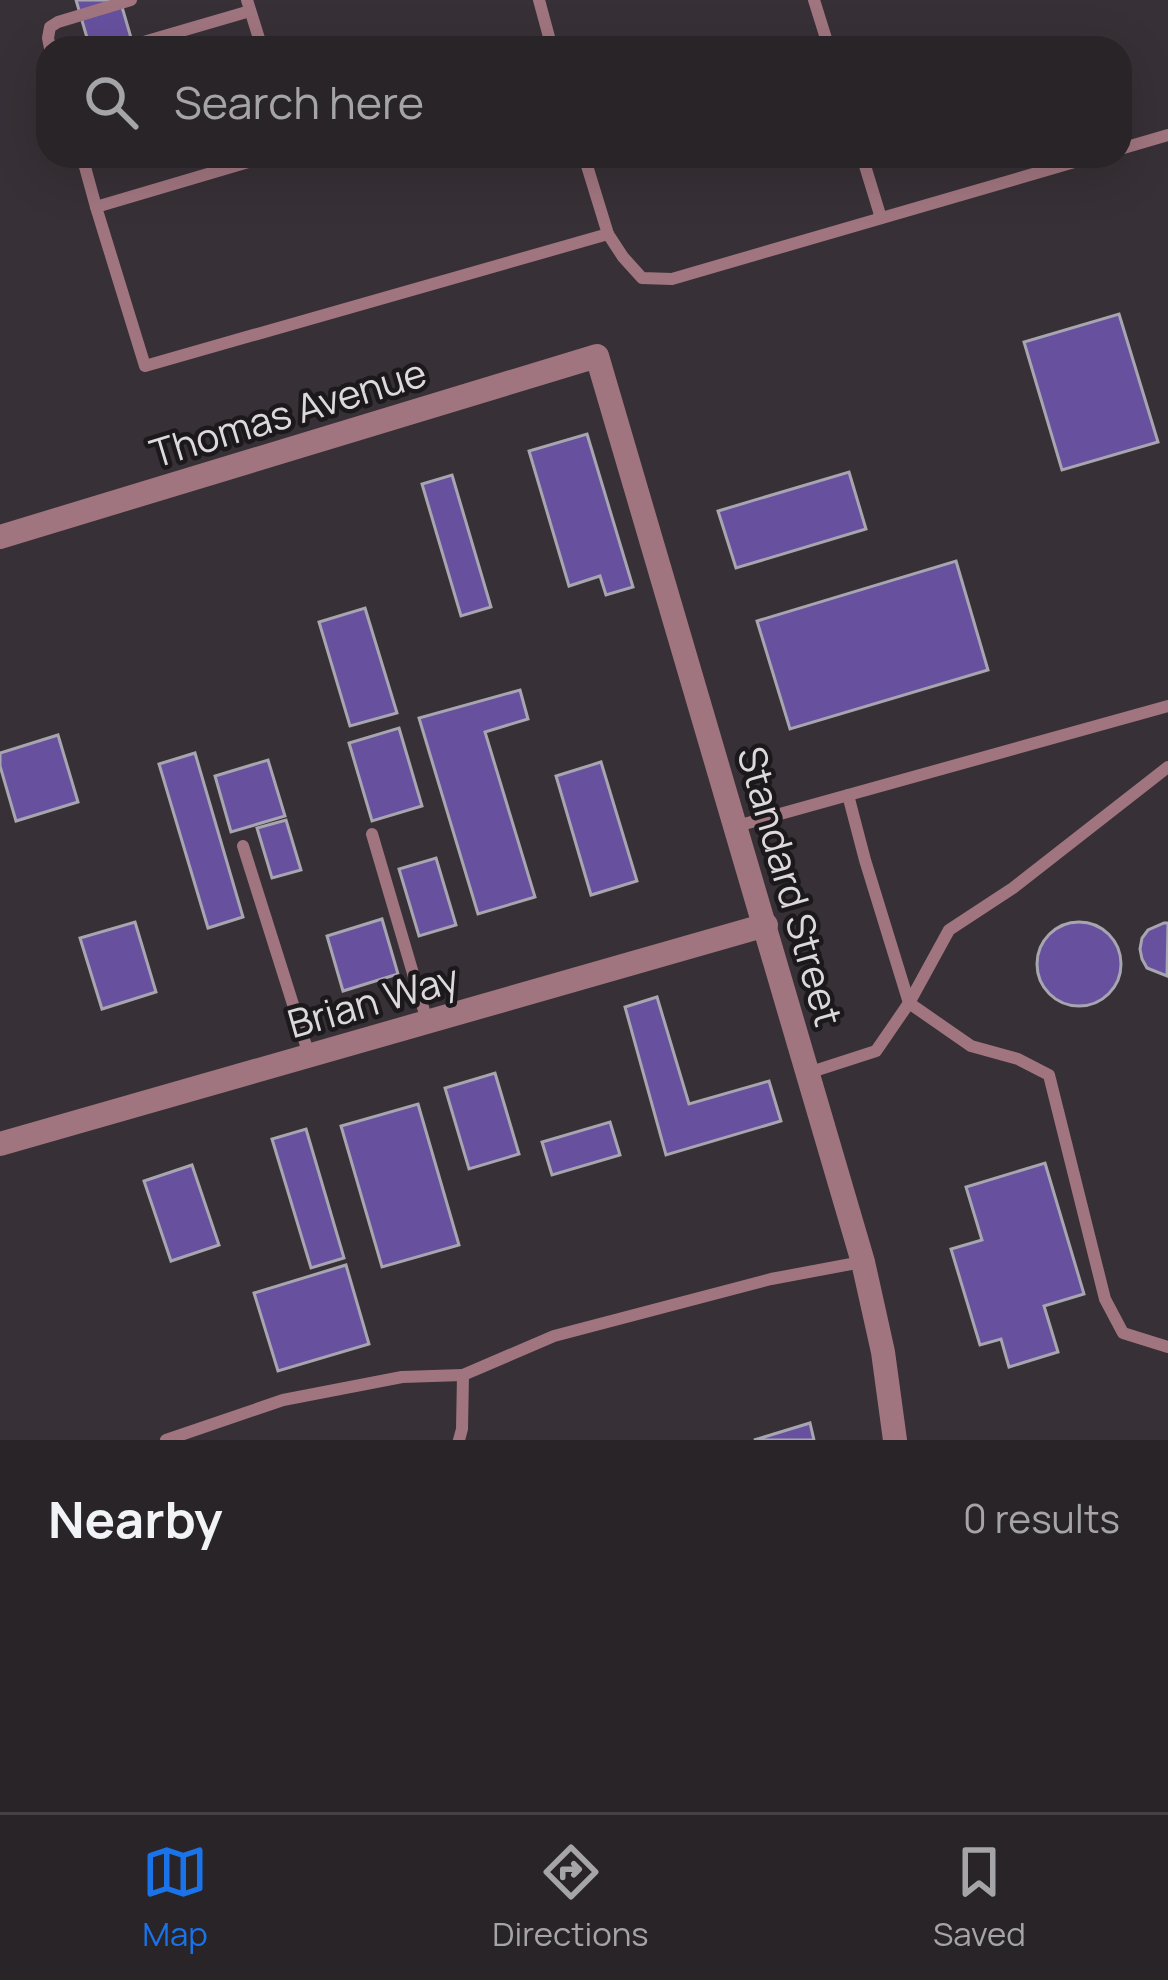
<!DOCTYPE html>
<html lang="en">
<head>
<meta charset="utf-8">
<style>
  body { margin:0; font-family:Manrope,sans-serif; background:#312c30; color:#f1f3f6 }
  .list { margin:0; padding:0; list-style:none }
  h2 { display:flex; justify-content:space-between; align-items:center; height:156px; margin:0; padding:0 48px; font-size:51px }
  h2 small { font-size:39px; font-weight:400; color:#a5a4a8 }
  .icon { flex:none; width:66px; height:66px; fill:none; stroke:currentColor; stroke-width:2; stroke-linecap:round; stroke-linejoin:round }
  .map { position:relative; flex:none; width:1168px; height:1440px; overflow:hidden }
  .search { position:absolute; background:#292428; box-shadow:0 12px 48px #0002; left:36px; right:36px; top:36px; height:132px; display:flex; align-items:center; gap:30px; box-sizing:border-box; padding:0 42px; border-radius:36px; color:#a5a4a8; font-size:45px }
  .sheet { height:372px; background:#292428 }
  nav { display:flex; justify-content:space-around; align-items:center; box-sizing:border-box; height:168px; border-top:3px solid #454145; background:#292428; font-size:33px; color:#a5a4a8 }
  nav a { display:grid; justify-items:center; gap:6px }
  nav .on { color:#1a73e8 }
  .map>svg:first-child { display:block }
  .building { fill:#67519f; stroke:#a7a5af; stroke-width:3 }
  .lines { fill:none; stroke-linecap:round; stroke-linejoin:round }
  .service { stroke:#a0757f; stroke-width:12 }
  .minor { stroke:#a0757f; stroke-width:24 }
  .labels { text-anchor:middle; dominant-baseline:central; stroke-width:9; stroke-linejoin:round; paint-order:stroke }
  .street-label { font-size:39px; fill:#ddd8dc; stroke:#1c191c }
</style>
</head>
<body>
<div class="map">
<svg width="1168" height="1440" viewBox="0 0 1168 1440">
  <rect width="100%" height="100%" fill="#373036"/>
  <g class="building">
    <path d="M76,0H120L134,48H90Z"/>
    <path d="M1119,314L1158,442L1062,470L1024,342Z"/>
    <path d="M587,434L633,587L606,595L600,576L569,586L529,451Z"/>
    <path d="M849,472L866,529L736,568L718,511Z"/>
    <path d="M452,475L491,607L461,616L422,484Z"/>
    <path d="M956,561L988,670L790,729L757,621Z"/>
    <path d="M365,608L397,713L350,726L319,622Z"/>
    <path d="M520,690L528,719L485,732L535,897L478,914L419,718Z"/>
    <path d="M399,728L422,806L372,821L349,743Z"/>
    <path d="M58,735L78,802L16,821L0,766V753Z"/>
    <path d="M195,753L243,917L208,928L159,764Z"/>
    <path d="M268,760L285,816L231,832L215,776Z"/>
    <path d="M601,762L637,881L591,895L556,776Z"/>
    <path d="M286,820L301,870L272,878L257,828Z"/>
    <path d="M436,858L456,925L419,936L399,869Z"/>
    <path d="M382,919L398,974L343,991L327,936Z"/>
    <path d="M135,922L156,992L102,1009L80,938Z"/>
    <circle cx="1079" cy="964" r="42"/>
    <path d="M1164,923H1168L1167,976L1147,968L1142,959L1140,949L1142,938L1148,930Z"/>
    <path d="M657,997L689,1104L769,1081L781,1121L666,1155L625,1007Z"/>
    <path d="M495,1073L519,1154L469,1169L445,1088Z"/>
    <path d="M418,1104L459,1245L382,1267L341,1126Z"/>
    <path d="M610,1122L620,1155L552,1175L542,1142Z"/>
    <path d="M306,1129L344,1258L311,1268L272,1139Z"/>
    <path d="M1045,1163L1084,1294L1044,1306L1058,1352L1009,1367L1001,1339L980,1345L951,1249L982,1240L966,1187Z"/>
    <path d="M192,1165L219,1245L171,1261L144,1181Z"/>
    <path d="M346,1265L369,1344L278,1371L254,1293Z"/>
    <path d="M810,1423L814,1440H754Z"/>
  </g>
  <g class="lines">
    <g class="service">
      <path d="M247,0L262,48"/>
      <path d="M539,0L552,48"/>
      <path d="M814,0L829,48"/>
      <path d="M50,48L48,38L50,27L58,22L131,0"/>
      <path d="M123,48L250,11"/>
      <path d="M1120,149L1168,135"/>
      <path d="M82,156L96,207"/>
      <path d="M269,156L96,207L145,366L608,234L623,257L642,278L672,279L1095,156"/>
      <path d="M584,156L608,234"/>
      <path d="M862,156L881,218"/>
      <path d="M848,795L865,860L909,1003L971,1046L1018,1059L1049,1075L1105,1299L1123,1333L1168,1347"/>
      <path d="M737,826L1168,706"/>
      <path d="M372,834L427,1021"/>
      <path d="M243,846L309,1055"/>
      <path d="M808,1073L876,1051L909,1003L949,930L1013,888L1168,767"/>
      <path d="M166,1440L283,1400L402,1377L463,1375"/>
      <path d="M459,1440L462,1429L463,1375L554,1336L771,1279L862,1262"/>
    </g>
    <g class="minor">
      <path d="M0,537L597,356L863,1262L883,1352L895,1440"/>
      <path d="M0,1144L766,925"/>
    </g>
  </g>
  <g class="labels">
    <g class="street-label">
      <text transform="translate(288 412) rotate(-17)">Thomas Avenue</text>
      <text transform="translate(791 886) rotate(74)">Standard Street</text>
      <text transform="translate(373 1000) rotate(-16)">Brian Way</text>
    </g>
  </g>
</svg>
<div class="search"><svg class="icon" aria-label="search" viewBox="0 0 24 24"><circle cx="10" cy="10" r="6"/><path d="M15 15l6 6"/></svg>Search here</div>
</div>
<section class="sheet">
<h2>Nearby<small>0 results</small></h2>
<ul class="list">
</ul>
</section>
<nav>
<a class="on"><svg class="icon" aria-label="map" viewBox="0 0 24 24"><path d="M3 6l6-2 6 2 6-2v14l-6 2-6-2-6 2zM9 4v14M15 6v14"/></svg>Map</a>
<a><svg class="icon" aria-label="directions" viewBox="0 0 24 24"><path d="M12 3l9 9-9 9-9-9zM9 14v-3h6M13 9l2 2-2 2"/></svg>Directions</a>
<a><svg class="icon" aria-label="saved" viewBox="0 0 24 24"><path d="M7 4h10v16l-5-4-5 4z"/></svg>Saved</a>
</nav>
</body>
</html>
